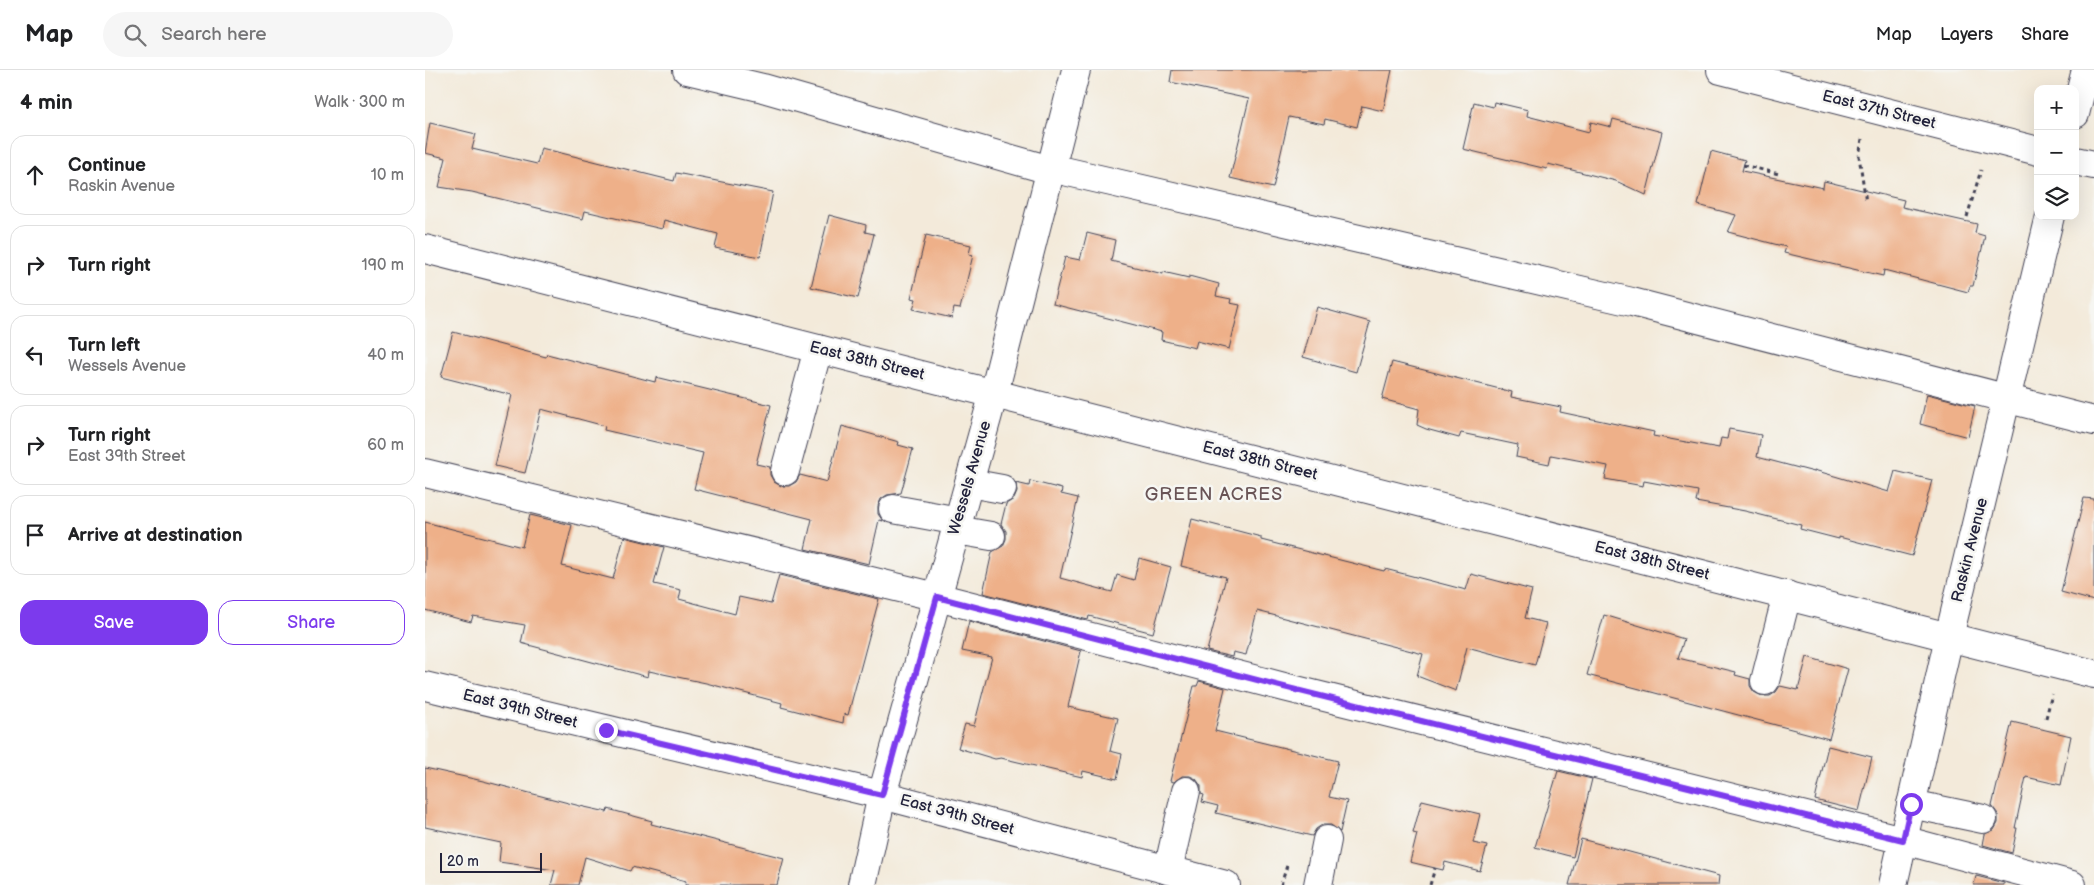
<!DOCTYPE html>
<html lang="en">
<head>
<meta charset="utf-8">
<style>
  body { margin:0; font-family:"Balsamiq Sans",sans-serif; background:#f6f6f6; color:#202124 }
  .controls { position:absolute; right:15px; top:15px; display:grid; overflow:hidden; border-radius:10px; box-shadow:0 5px 20px #0002 }
  .controls button { width:45px; height:45px; display:grid; place-items:center; padding:0; border:0; border-bottom:1px solid #e0e0e0; background:#fff; color:#202124; font:25px sans-serif }
  .scale { position:absolute; left:15px; bottom:12px; width:102px; box-sizing:border-box; padding-left:5px; border:2px solid #22223b; border-top:0; font-size:14px; line-height:18px; white-space:nowrap; color:#22223b; -webkit-text-stroke:4px #f6f6f2; paint-order:stroke }
  .stop { position:absolute; width:15px; height:15px; margin:-11px; border:4px solid #7c3aed; border-radius:50%; background:#fff }
  .stop.end { background:#7c3aed; border-color:#fff; box-shadow:0 1px 5px #0008 }
  .list { margin:0; padding:0; list-style:none }
  h2 { display:flex; justify-content:space-between; align-items:center; height:65px; margin:0; padding:0 20px; font-size:21px }
  h2 small { font-size:16px; font-weight:400; color:#757577 }
  .list li { display:grid; grid-template-columns:32px 1fr auto; gap:15px; align-items:center; box-sizing:border-box; height:80px; margin:0 10px 10px; padding:0 10px; border:1px solid #e0e0e0; border-radius:15px }
  .list b { display:block; font-size:19px; white-space:nowrap }
  .list p { margin:0; font-size:16px; white-space:nowrap; color:#757577 }
  .list em { font-size:16px; font-style:normal; color:#757577 }
  .actions { display:flex; gap:10px; padding:15px 20px }
  .actions a { flex:1; padding:11px 0; border:1px solid #7c3aed; border-radius:15px; text-align:center; font-size:18px; color:#7c3aed }
  .actions .main { background:#7c3aed; color:#fff }
  .icon { flex:none; width:28px; height:28px; fill:none; stroke:currentColor; stroke-width:2; stroke-linecap:round; stroke-linejoin:round }
  .map { position:relative; flex:none; width:1669px; height:815px; overflow:hidden }
  header { display:flex; align-items:center; gap:30px; box-sizing:border-box; height:70px; padding:0 25px; background:#fff; border-bottom:1px solid #e0e0e0 }
  header strong { font-size:24px }
  nav { display:flex; gap:28px; margin-inline-start:auto; font-size:18px }
  .search { width:350px; height:45px; background:#f6f6f6; display:flex; align-items:center; gap:12px; box-sizing:border-box; padding:0 18px; border-radius:28px; color:#757577; font-size:19px }
  main { display:flex }
  aside { flex:1; background:#fff }
  .map>svg:first-child { display:block }
  .building { fill:#eeb089 }
  .lines { fill:none; stroke-linecap:round; stroke-linejoin:round }
  .minor-casing { stroke:#414053; stroke-width:30 }
  .path { stroke:#414053; stroke-width:3; stroke-dasharray:4 4; stroke-linecap:butt }
  .minor { stroke:#fff; stroke-width:28 }
  .route { stroke:#7c3aed; stroke-width:6 }
  .labels { text-anchor:middle; dominant-baseline:central; stroke-width:5; stroke-linejoin:round; paint-order:stroke }
  .street-label { font-size:16px; fill:#22223b; stroke:#f6f6f2 }
  .neighbourhood-label { font-size:18px; letter-spacing:1px; fill:#695456; stroke:#f6f6f2 }
</style>
</head>
<body>
<header>
<strong>Map</strong>
<div class="search"><svg class="icon" aria-label="search" viewBox="0 0 24 24"><circle cx="10" cy="10" r="6"/><path d="M15 15l6 6"/></svg>Search here</div>
<nav><a>Map</a><a>Layers</a><a>Share</a></nav>
</header>
<main>
<aside>
<h2>4 min<small>Walk · 300 m</small></h2>
<ul class="list">
<li><svg class="icon" aria-label="ahead" viewBox="0 0 24 24"><path d="M12 20V5M6 11l6-6 6 6"/></svg><div><b>Continue</b><p>Raskin Avenue</p></div><em>10 m</em></li>
<li><svg class="icon" aria-label="right" viewBox="0 0 24 24"><path d="M7 20v-9h11M14 6l5 5-5 5"/></svg><div><b>Turn right</b></div><em>190 m</em></li>
<li><svg class="icon" aria-label="left" viewBox="0 0 24 24"><path d="M17 20v-9H6M10 6l-5 5 5 5"/></svg><div><b>Turn left</b><p>Wessels Avenue</p></div><em>40 m</em></li>
<li><svg class="icon" aria-label="right" viewBox="0 0 24 24"><path d="M7 20v-9h11M14 6l5 5-5 5"/></svg><div><b>Turn right</b><p>East 39th Street</p></div><em>60 m</em></li>
<li><svg class="icon" aria-label="arrive" viewBox="0 0 24 24"><path d="M6 21V4h12l-3 4 3 4H6"/></svg><div><b>Arrive at destination</b></div></li>
</ul>
<div class="actions"><a class="main">Save</a><a>Share</a></div>
</aside>
<div class="map">
<svg width="1669" height="815" viewBox="0 0 1669 815">
  <rect width="100%" height="100%" fill="#f6f6f2"/>
  <filter id="ink" filterUnits="userSpaceOnUse"><feTurbulence type="fractalNoise" baseFrequency=".02" numOctaves="2"/><feDisplacementMap in="SourceGraphic" scale="10" xChannelSelector="R" yChannelSelector="G"/><feConvolveMatrix kernelMatrix="1 2 1 2 8 2 1 2 1" color-interpolation-filters="sRGB"/></filter>
  <filter id="wash" filterUnits="userSpaceOnUse"><feTurbulence type="fractalNoise" baseFrequency=".0096" numOctaves="4" result="noise"/><feDisplacementMap in="SourceGraphic" scale="20" xChannelSelector="R" yChannelSelector="G"/><feGaussianBlur stdDeviation="1.12" result="paint"/><feColorMatrix in="noise" values="0 0 0 0 0 0 0 0 0 0 0 0 0 0 0 0 0 1.4 0 .05"/><feComposite in="paint" operator="in"/></filter>
  <g filter="url(#wash)">
    <rect width="100%" height="100%" fill="#f3eada"/>
    <g id="blocks">
      <g class="building">
        <path d="M747,0H967L958,41L937,36L932,57L900,49L899,54L864,47L848,118L805,108L824,29L745,12Z"/>
        <path d="M1049,32L1068,37L1069,32L1103,40L1102,46L1164,62L1166,52L1186,57L1188,49L1237,62L1221,125L1191,111L1123,94L1122,99L1038,79Z"/>
        <path d="M5,53L51,64L47,79L112,94L116,78L249,111L251,103L348,122L335,187L290,178L293,164L239,150L237,159L160,141L158,149L47,122L14,117L21,88L0,83Z"/>
        <path d="M1286,81L1320,90L1317,101L1398,118L1399,111L1479,130L1477,137L1552,154L1550,163L1560,166L1548,216H1545L1543,222L1459,200L1458,206L1359,183L1361,177L1303,162L1311,145L1273,135Z"/>
        <path d="M404,145L441,155L440,162L449,164L433,228L386,217Z"/>
        <path d="M662,163L690,170L686,191L738,204V202L764,208V206L794,214L791,226L806,229L805,233L815,235L804,279L772,271L770,278L736,270L737,262L628,234L640,187L655,190Z"/>
        <path d="M501,165L546,175L544,184L548,185L535,239L529,238L527,248L488,239L491,229L486,228Z"/>
        <path d="M892,237L945,252L931,302L878,287Z"/>
        <path d="M28,262L121,287L122,284L230,312L231,307L346,335L331,394L345,397V405L349,412L356,416H364L371,412L375,405L402,412L417,356L474,372L473,375L488,379L476,423L462,425L456,429L453,436V444L458,451L454,450L444,494L380,479L387,449L269,419L278,383L179,360L180,356L116,339L100,403L70,396L87,325L16,307Z"/>
        <path d="M967,292L1087,322L1086,327L1136,337L1135,342L1229,362L1228,366L1294,378L1296,368L1302,369L1304,359L1336,365L1332,387L1389,402V400L1464,422L1470,401L1507,410L1487,486L1414,467V469L1375,459L1376,455L1320,441L1271,432L1273,421L1219,411L1218,416L1180,409L1183,396L1126,385L1124,394L1091,387L1093,375L1036,363L1034,368L1001,359L992,355L994,339L957,329Z"/>
        <path d="M1502,324L1550,336L1543,367L1495,354Z"/>
        <path d="M605,411L637,419L636,424L653,428L635,508L687,522L692,505L709,510L714,488L746,497L728,563L664,546L663,550L558,523L567,482L578,476L581,469V461L576,454L581,434L589,429L592,422L591,413L604,416Z"/>
        <path d="M1659,428L1669,429V531L1636,522Z"/>
        <path d="M105,445L147,455L137,496L188,509L199,467L239,477L229,514L256,520L254,529L310,544L314,527L346,534L354,505L454,529L423,645L419,644L418,653L356,637L357,633L281,613L224,601L223,607L96,573L100,555L48,546L46,552L0,540V452L97,477Z"/>
        <path d="M767,449L836,467V470L895,485L959,501L960,499L1041,520L1046,504L1107,520L1100,548L1121,553L1110,595L1042,577L1031,621L992,606L998,584L832,541L821,585L808,582L807,587L782,581L801,507L756,496Z"/>
        <path d="M1179,545L1259,569L1253,588L1311,602L1310,605L1325,609V616L1329,622L1337,626H1345L1351,622L1355,616L1373,620L1382,587L1423,599L1404,669L1162,605Z"/>
        <path d="M544,551L656,581L643,637L693,648L685,681L697,684L692,709L658,701L657,707L576,688L570,689L533,678L540,654L549,656L567,587L537,581Z"/>
        <path d="M774,611L800,618L790,661L913,691L904,727L922,731L915,762L906,755H897L891,759L887,766L791,743L793,736L777,732L779,725L776,724V716L771,709L765,706H757L749,712L745,711L769,616H772Z"/>
        <path d="M1587,652L1646,666L1636,715L1601,707L1590,758H1592L1587,783L1558,775L1560,764L1569,760L1573,753V744L1567,736Z"/>
        <path d="M1403,676L1447,687L1434,741L1390,730Z"/>
        <path d="M0,698L58,711L155,736L182,742L183,739L227,751L226,754L359,788L352,815H260L261,811L207,797L205,801L160,787L153,815H126L130,800L74,792L76,773L0,757Z"/>
        <path d="M1133,701L1167,709L1148,787L1110,777Z"/>
        <path d="M997,730L1055,744L1048,773L1062,776L1055,801L1020,792L1018,800L985,792L992,764L988,763Z"/>
        <path d="M1156,769L1294,806L1293,815H1144Z"/>
        <path d="M1551,806L1579,813V815H1549Z"/>
      </g>
    </g>
  </g>
  <g filter="url(#ink)">
    <use href="#blocks" fill-opacity="0" stroke="#414053" stroke-width="1"/>
    <g class="lines">
      <g class="minor-casing">
        <g id="minor">
          <path d="M262,0L338,18L618,98H626L1207,232L1669,351"/>
          <path d="M1296,0L1613,81"/>
          <path d="M1650,44L1661,0"/>
          <path d="M1650,91L1669,95"/>
          <path d="M0,179L1669,604"/>
          <path d="M360,401L393,279"/>
          <path d="M0,403L512,527L859,617L1478,770L1647,815"/>
          <path d="M544,413L577,419"/>
          <path d="M468,439L534,451"/>
          <path d="M531,460L566,466"/>
          <path d="M1340,611L1362,525"/>
          <path d="M0,616L457,725L801,815"/>
          <path d="M1486,734L1558,749"/>
          <path d="M743,800L761,721"/>
          <path d="M437,815L457,725L569,323L651,0"/>
          <path d="M893,815L902,770"/>
          <path d="M1468,815L1524,567L1625,146"/>
        </g>
      </g>
      <g class="path">
        <path d="M1437,69L1434,86L1441,132"/>
        <path d="M1318,95L1354,104"/>
        <path d="M1542,147L1556,100"/>
        <path d="M1621,648L1627,624"/>
        <path d="M856,815L863,792"/>
        <path d="M1005,815L1010,798"/>
      </g>
      <use href="#minor" class="minor"/>
    </g>
  </g>
  <g class="lines" filter="url(#ink)">
    <path class="route" d="M181,660L457,725L512,527L859,617L1478,770L1486,734"/>
  </g>
  <g class="labels">
    <g class="street-label">
      <text transform="translate(1454 40) rotate(14)">East 37th Street</text>
      <text transform="translate(442 291) rotate(14)">East 38th Street</text>
      <text transform="translate(835 391) rotate(14)">East 38th Street</text>
      <text transform="translate(545 408) rotate(-74)">Wessels Avenue</text>
      <text transform="translate(1545 480) rotate(-76)">Raskin Avenue</text>
      <text transform="translate(1227 491) rotate(14)">East 38th Street</text>
      <text transform="translate(95 639) rotate(14)">East 39th Street</text>
      <text transform="translate(532 745) rotate(15)">East 39th Street</text>
    </g>
    <g class="neighbourhood-label">
      <text x="789" y="424">GREEN ACRES</text>
    </g>
  </g>
</svg>
<div class="controls">
<button>+</button>
<button>−</button>
<button><svg class="icon" aria-label="layers" viewBox="0 0 24 24"><path d="M12 4l9 5-9 5-9-5zM3 14l9 5 9-5"/></svg></button>
</div>
<div class="scale">20 m</div>
<div class="stop" style="left:1486px;top:734px"></div>
<div class="stop end" style="left:181px;top:660px"></div>
</div>
</main>
</body>
</html>
